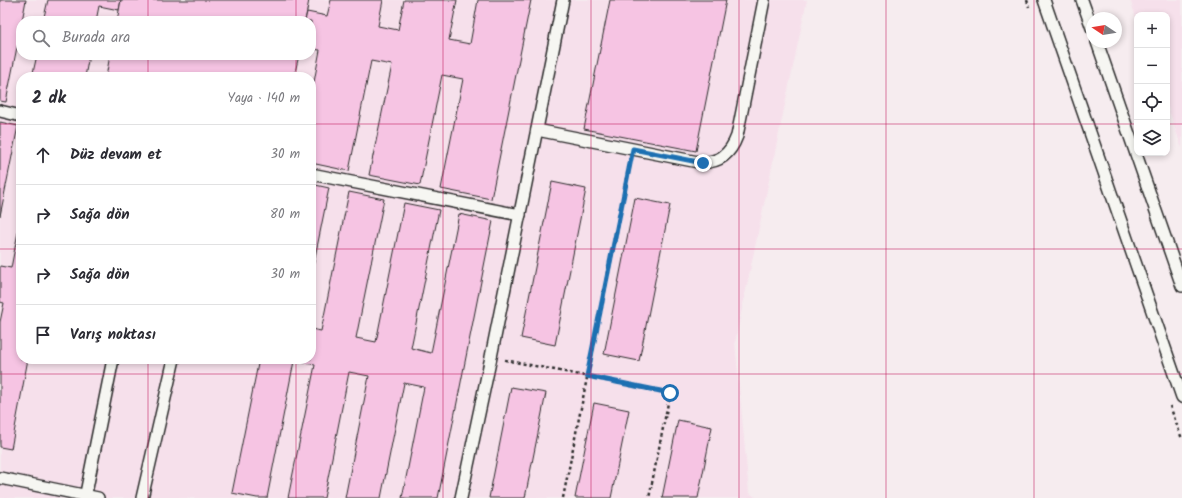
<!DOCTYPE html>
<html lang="tr">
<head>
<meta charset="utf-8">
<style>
  body { margin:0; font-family:Kalam,sans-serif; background:#f2f2f3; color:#2b2b33 }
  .controls { position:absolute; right:12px; top:12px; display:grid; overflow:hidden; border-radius:8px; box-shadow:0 2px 6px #0003 }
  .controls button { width:36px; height:36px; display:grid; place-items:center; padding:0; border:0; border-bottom:1px solid #e1e1e2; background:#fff; color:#2b2b33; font:20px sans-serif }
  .compass { position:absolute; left:1086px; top:12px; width:36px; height:36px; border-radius:50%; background:#fff; box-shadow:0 2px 6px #0003; rotate:282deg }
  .stop { position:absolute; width:12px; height:12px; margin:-9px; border:3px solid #1f6fb2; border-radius:50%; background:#fff }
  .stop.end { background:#1f6fb2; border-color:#fff; box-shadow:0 1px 4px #0008 }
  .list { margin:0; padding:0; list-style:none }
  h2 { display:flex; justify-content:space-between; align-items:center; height:52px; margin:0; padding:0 16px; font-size:17px }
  h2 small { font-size:13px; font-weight:400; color:#7c7c81 }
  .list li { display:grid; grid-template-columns:26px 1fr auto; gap:12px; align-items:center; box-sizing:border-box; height:60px; padding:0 16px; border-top:1px solid #e1e1e2 }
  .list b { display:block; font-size:15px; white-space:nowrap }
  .list em { font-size:13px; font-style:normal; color:#7c7c81 }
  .icon { flex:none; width:22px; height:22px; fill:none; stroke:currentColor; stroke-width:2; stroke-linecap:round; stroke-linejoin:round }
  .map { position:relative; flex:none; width:1182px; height:498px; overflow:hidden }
  .search { position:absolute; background:#fff; box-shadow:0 2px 6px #0003; left:16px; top:16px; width:300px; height:44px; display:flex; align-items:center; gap:10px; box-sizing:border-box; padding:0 14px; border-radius:16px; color:#7c7c81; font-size:15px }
  .panel { position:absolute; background:#fff; box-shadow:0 2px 6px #0003; left:16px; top:72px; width:300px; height:292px; border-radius:16px }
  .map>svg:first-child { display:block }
  .built { fill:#f6e0eb; fill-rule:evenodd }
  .building { fill:#f6c4e3; stroke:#2b2b2b }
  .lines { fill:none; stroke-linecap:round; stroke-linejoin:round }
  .lane-casing { stroke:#2b2b2b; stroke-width:14 }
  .path { stroke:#2b2b2b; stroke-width:2.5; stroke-dasharray:3 3; stroke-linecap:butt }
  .lane { stroke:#f6f6f2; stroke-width:11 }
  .route { stroke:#1f6fb2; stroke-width:5 }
  .grid { fill:none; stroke:#c2185b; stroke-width:1; stroke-opacity:0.55 }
</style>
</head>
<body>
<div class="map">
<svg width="1182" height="498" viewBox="0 0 1182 498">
  <rect width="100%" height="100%" fill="#f6ecef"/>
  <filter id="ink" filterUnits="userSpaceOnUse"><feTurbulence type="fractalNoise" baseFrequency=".025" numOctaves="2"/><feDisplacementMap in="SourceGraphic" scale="8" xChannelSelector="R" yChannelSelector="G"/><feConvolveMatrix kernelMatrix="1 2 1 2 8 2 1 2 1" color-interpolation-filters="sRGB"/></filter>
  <g filter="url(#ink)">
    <g class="built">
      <path d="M0,0H807L735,342L749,492L756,498H0ZM21,21H311V55H21ZM21,77H311V359H21Z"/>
      <path d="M1130,0H1182V148L1167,105V15H1137V20Z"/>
    </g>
    <g class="building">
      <path d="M0,0H26L22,21H21V27L6,102L0,101Z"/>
      <path d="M48,0H121L119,10L99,6L96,21H43Z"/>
      <path d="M121,0H309L305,21H117Z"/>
      <path d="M331,0H383L378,26L398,30L404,0H457L449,40L470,44L478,0H531L491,199L441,189L463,79L442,75L420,185L369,175L392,65L371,61L349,171L311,163V98L320,50L311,49V21H305L307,12L327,16Z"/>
      <path d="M610,0H726L696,151L584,129Z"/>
      <path d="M37,55H89L85,77H32Z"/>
      <path d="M110,55H299L294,77H106Z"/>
      <path d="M0,122L18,126L0,216Z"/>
      <path d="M552,182L586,189L555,345L521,338Z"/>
      <path d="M311,184L329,188L311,277Z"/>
      <path d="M349,192L384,199L356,338L376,342L404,203L439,210L411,348L431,353L459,214L493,221L438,498H402L424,387L404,383L381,498H345L369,376L349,372L324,498H288L315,365L294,361L267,498H257L232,493L259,359H311V329L321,331Z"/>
      <path d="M635,198L670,205L639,361L604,354Z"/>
      <path d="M21,217V359H28L11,449L0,447V322L4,303L0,302V266L11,268Z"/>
      <path d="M511,387L546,393L525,498H489Z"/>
      <path d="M594,403L629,410L611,498H575Z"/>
      <path d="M678,420L712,427L698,498H662Z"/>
    </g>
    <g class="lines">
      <g class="lane-casing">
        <g id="lane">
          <path d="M1044,0L1182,397"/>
          <path d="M1082,0L1092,28"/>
          <path d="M1097,42L1182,286"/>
          <path d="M0,111L21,116"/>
          <path d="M537,130L698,162C718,164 730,155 737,136L764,0"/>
          <path d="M311,174L520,215"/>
          <path d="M0,478L98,498"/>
          <path d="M85,498L113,359"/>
          <path d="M142,498L174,359"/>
          <path d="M461,498L491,357L563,0"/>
        </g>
      </g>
      <g class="path">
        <path d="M1027,0L1029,7"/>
        <path d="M505,360L670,393L649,498"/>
        <path d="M1170,406L1182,439"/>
        <path d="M563,498L630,163"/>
      </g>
      <use href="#lane" class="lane"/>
    </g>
  </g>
  <g class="lines" filter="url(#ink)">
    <path class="route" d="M670,393L587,376L633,149L703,163"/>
  </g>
  <path class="grid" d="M148,0V21M296,0V21M443,0V498M591,0V498M739,0V498M886,0V498M1034,0V498M148,55V77M296,55V77M0,124H21M311,124H1137M1167,124H1182M0,249H21M311,249H1182M148,359V498M296,359V498M0,374H1182"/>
</svg>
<div class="controls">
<button>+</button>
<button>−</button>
<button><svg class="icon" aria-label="locate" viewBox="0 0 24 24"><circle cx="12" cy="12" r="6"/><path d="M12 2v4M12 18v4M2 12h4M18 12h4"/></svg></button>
<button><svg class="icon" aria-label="layers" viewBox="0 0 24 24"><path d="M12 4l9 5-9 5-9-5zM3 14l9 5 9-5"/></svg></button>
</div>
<svg class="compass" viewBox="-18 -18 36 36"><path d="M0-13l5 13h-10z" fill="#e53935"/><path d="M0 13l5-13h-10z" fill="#7c7c81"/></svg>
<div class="stop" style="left:670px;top:393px"></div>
<div class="stop end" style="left:703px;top:163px"></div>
<div class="search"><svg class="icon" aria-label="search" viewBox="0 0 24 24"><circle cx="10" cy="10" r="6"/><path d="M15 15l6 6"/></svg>Burada ara</div>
<section class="panel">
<h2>2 dk<small>Yaya · 140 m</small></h2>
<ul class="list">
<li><svg class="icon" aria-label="ahead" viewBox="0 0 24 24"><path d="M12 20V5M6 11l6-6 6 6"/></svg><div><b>Düz devam et</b></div><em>30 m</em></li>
<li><svg class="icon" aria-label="right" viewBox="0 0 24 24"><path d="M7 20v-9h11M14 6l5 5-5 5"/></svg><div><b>Sağa dön</b></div><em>80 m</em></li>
<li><svg class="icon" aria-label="right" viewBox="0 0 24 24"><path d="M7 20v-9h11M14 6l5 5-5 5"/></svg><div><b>Sağa dön</b></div><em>30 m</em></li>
<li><svg class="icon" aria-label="arrive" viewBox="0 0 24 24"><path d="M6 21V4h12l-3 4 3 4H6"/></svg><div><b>Varış noktası</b></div></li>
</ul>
</section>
</div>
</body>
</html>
